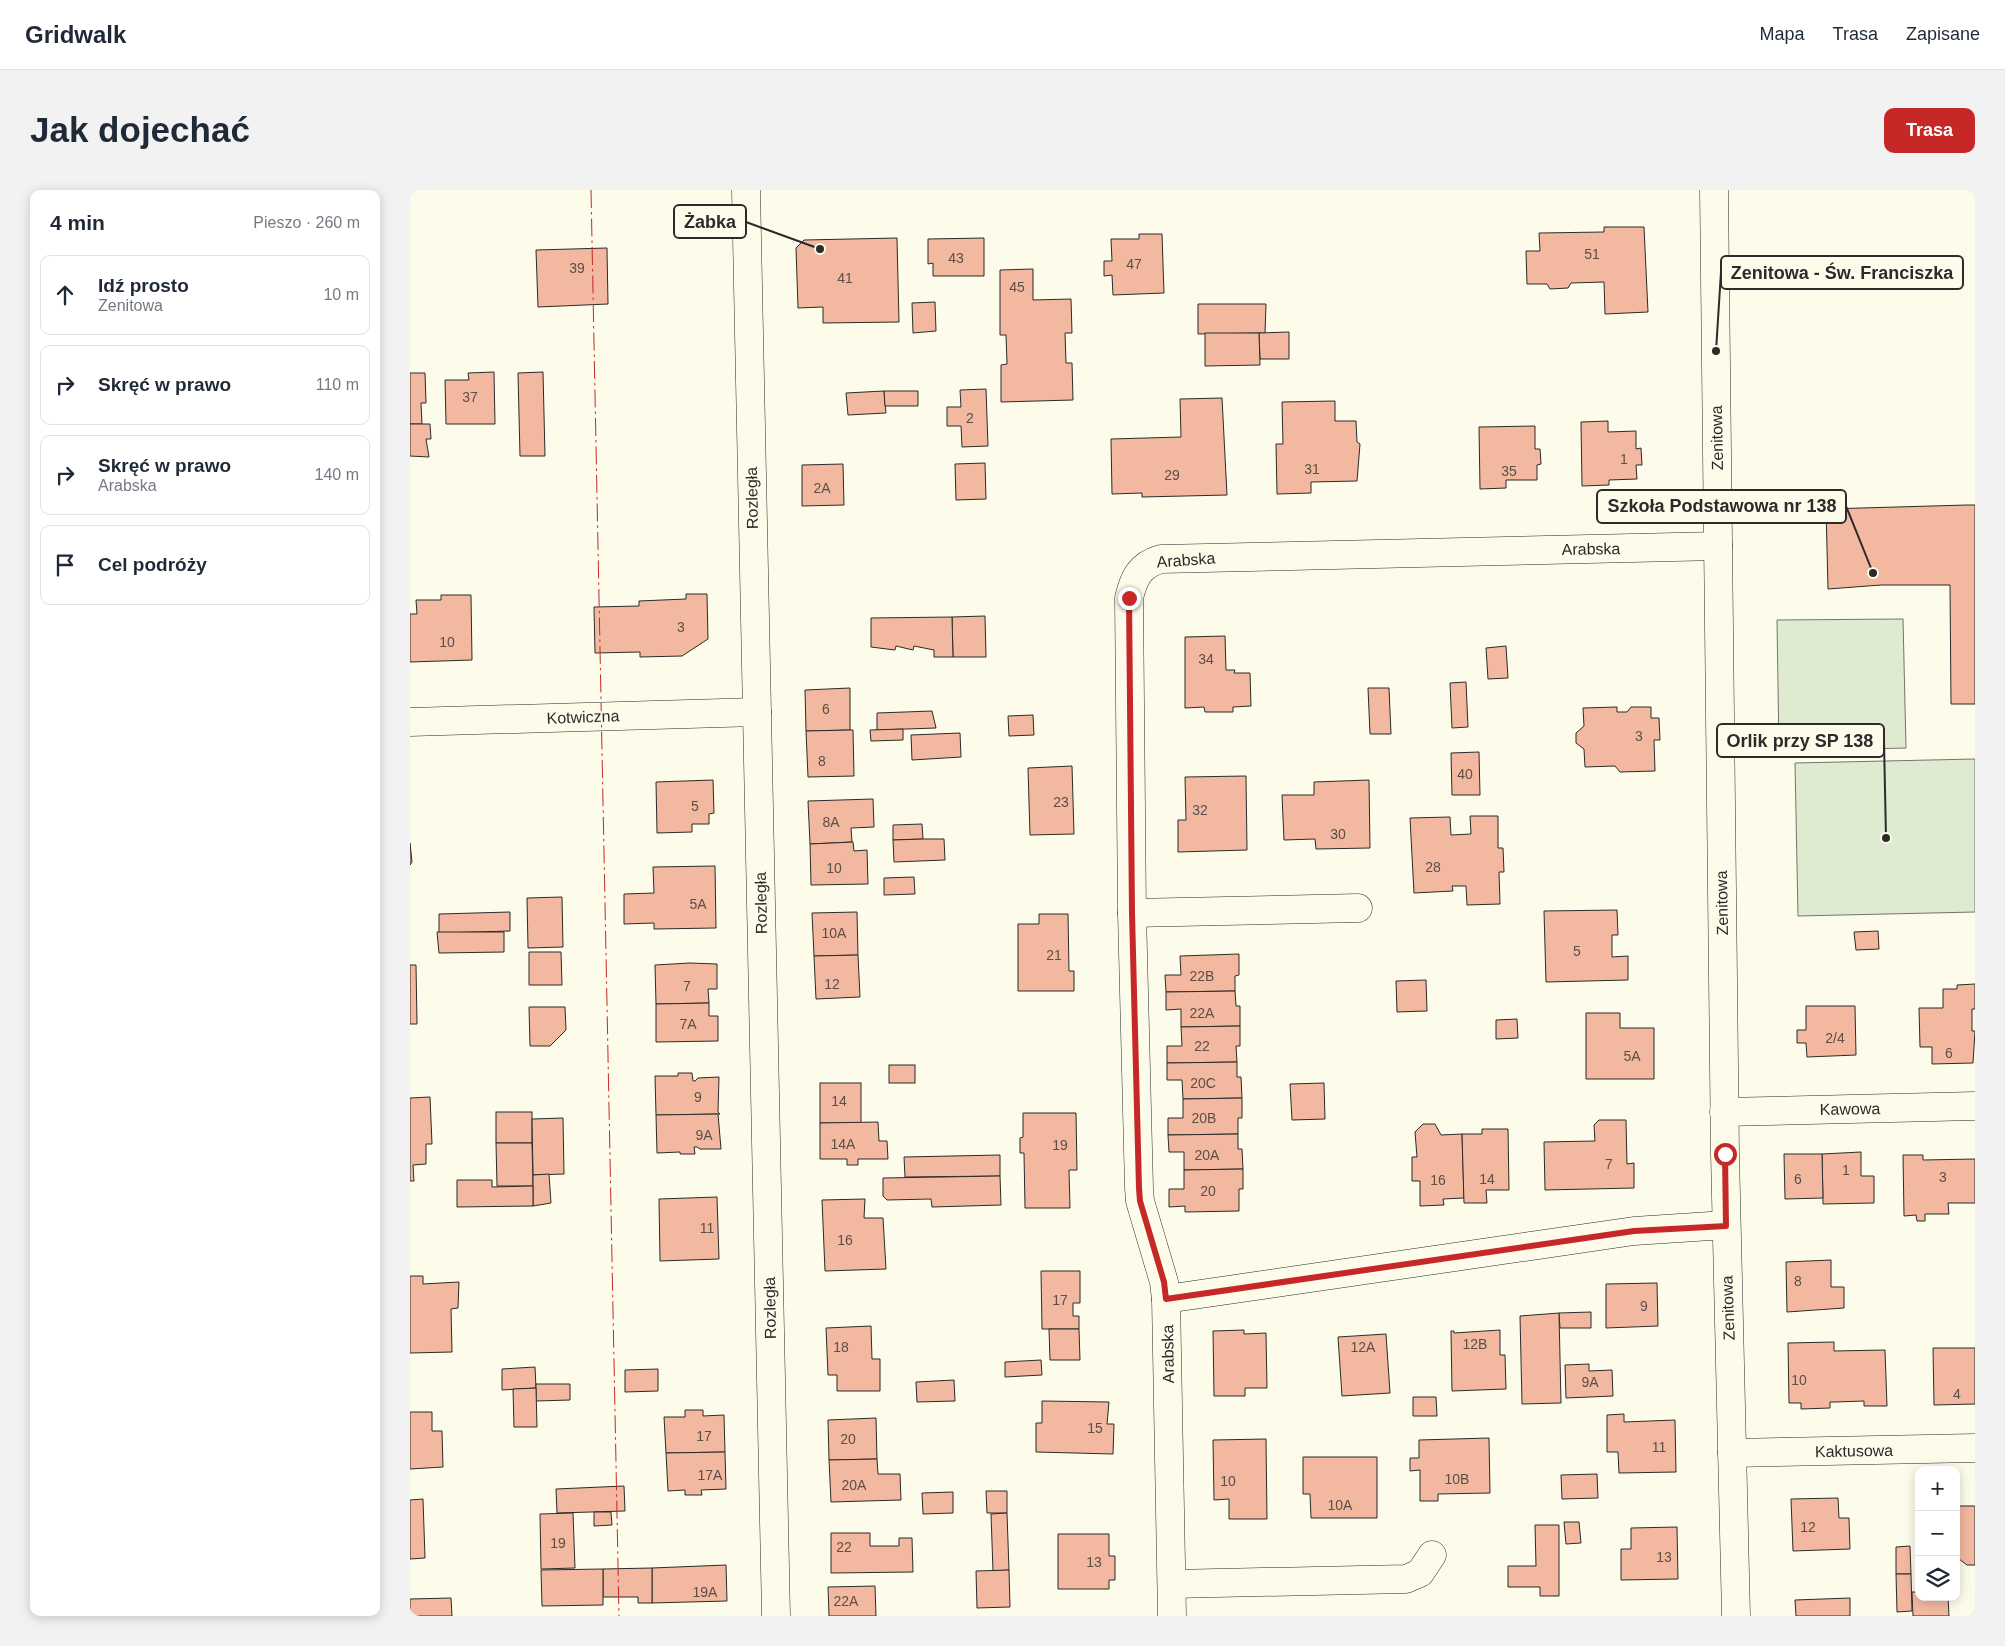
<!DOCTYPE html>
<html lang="pl">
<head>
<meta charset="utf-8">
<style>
  body { margin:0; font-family:Arial,sans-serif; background:#f2f2f3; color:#1f2937 }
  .controls { position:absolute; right:15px; bottom:15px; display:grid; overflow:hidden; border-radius:10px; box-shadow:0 2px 12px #0003 }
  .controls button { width:45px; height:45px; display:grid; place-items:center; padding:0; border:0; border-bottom:1px solid #e0e1e3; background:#fff; color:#1f2937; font:25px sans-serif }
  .stop { position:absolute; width:15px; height:15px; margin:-11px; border:4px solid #c62828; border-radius:50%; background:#fff }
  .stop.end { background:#c62828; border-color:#fff; box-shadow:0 1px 5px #0008 }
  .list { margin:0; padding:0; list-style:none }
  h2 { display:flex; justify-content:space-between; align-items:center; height:65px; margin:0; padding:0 20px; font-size:21px }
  h2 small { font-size:16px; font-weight:400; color:#747a83 }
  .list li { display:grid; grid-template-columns:32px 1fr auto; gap:15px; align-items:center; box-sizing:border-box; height:80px; margin:0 10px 10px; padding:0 10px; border:1px solid #e0e1e3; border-radius:10px }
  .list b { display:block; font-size:19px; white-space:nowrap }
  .list p { margin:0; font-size:16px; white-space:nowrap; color:#747a83 }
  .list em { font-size:16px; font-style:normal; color:#747a83 }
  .icon { flex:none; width:28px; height:28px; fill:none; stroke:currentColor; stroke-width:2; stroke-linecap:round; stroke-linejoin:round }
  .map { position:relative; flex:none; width:1565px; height:1426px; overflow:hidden; border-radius:10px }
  header { display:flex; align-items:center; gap:30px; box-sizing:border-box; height:70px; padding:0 25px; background:#fff; border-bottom:1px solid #e0e1e3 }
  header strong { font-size:24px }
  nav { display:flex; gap:28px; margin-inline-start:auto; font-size:18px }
  .intro { display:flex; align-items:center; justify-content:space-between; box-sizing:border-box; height:120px; padding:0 30px }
  h1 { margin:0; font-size:35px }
  .button { padding:12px 22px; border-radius:10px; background:#c62828; color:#fff; font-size:18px; font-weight:700 }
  main { display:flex; gap:30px; padding:0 30px }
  aside { flex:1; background:#fff; border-radius:10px; box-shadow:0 2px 12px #0003 }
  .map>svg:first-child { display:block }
  .green { fill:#deebd1; stroke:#74746e }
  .building { fill:#f2b8a0; stroke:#2b2b2b }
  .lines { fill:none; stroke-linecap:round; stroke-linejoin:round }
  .minor-casing { stroke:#2b2b2b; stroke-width:29 }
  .minor { stroke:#fdfbea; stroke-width:28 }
  .power { stroke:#c62828; stroke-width:1; stroke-dasharray:18 4 2.5 4; stroke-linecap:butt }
  .route { stroke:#c62828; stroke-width:6 }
  .labels { text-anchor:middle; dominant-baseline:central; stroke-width:4; stroke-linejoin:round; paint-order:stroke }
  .number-label { font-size:14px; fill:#5d4e48 }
  .street-label { font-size:16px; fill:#2b2b2b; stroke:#fdfbea }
  .leader { fill:none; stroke:#2b2b2b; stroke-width:2 }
  .callout-dot { fill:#2b2b2b; stroke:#fdfbea; stroke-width:2 }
  .callout { fill:#fdfbea; stroke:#2b2b2b; stroke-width:2 }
  .callout-label { font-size:18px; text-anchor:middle; font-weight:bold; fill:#2b2b2b }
</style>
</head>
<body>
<header>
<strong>Gridwalk</strong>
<nav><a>Mapa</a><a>Trasa</a><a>Zapisane</a></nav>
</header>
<div class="intro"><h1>Jak dojechać</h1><a class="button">Trasa</a></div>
<main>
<aside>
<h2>4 min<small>Pieszo · 260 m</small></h2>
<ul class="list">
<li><svg class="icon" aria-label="ahead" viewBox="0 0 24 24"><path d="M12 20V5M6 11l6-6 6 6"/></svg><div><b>Idź prosto</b><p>Zenitowa</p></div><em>10 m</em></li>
<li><svg class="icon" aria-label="right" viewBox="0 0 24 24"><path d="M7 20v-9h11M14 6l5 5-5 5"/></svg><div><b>Skręć w prawo</b></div><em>110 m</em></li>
<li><svg class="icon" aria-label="right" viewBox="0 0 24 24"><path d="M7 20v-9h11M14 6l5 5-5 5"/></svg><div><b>Skręć w prawo</b><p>Arabska</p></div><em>140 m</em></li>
<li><svg class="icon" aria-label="arrive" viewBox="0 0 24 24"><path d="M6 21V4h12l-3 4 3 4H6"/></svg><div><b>Cel podróży</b></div></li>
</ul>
</aside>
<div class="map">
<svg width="1565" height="1426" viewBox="0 0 1565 1426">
  <rect width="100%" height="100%" fill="#fdfbea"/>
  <g class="green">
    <path d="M1493,429L1496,558L1369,561L1367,430Z"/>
    <path d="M1565,569V722L1388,726L1385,573Z"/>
  </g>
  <g class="building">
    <path d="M1194,37H1234L1238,122L1195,124L1194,92L1161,93L1158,98L1140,99L1137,94H1117L1116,61H1130L1129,43L1194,42Z"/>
    <path d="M729,44H752L754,103L703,105L702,85L694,86V71H702L701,49H729Z"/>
    <path d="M487,48L489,132L413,133V117L388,118L386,58L394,50Z"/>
    <path d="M574,48V86H523V73L518,74V49Z"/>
    <path d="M197,58L198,114L128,117L126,60Z"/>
    <path d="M623,79V110L661,109L662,143H655L656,173H662L663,210L591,212V175L597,174L596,145H590V80Z"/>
    <path d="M525,112L526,141L503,143L502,113Z"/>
    <path d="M788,114H856L855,143L788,144Z"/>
    <path d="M879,142V169H850L849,143Z"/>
    <path d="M795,143H849L850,175L795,176Z"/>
    <path d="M84,182L85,234H36L35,190H59L58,183Z"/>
    <path d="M133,182L135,266H110L108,183Z"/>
    <path d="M0,183H15L16,213H11L12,234H0Z"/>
    <path d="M576,199L578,256L552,257L551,236H537V217H551L550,200Z"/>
    <path d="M474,201L476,223L438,225L436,203Z"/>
    <path d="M474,201H508V216H475Z"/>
    <path d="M812,208L817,305L732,307V303L702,304L701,249L771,247L770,209Z"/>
    <path d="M925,211V231H946L947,252L950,254L947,291L901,292V303L867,304L866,254H873L872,212Z"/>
    <path d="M1198,231V242L1226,241V259L1231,258L1232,275H1226L1227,289L1199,290V295L1172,296L1171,232Z"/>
    <path d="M0,234H20L21,249H16L19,267L0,266Z"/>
    <path d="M1125,236V259H1130L1131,274L1127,275V290H1096V298L1070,299L1069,237Z"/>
    <path d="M575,273L576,309L546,310L545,274Z"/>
    <path d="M433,274L434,315L392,316V275Z"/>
    <path d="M1557,315H1565V514H1541L1540,395H1471L1418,399L1416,319Z"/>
    <path d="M276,404H297L298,449L272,466L230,467V462L185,463L184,417L229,416V411L276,409Z"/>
    <path d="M31,405H61L62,470L0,472V424H7L6,410H31Z"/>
    <path d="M575,426L576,467H543L542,427Z"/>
    <path d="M542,427L543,467H524V460L504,456L503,460L486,456L485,460L461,457V428Z"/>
    <path d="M815,446L816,480H825L824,483H840L841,516L823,517V522H795L794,517L775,518V447Z"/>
    <path d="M1096,456L1098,488L1078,489L1076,458Z"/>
    <path d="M1056,492L1058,537L1042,538L1040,493Z"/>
    <path d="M440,498V540L396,541L395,500Z"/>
    <path d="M958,498H979L981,544H960Z"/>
    <path d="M1207,517V522H1217L1221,517H1241V528H1249L1250,550H1244L1245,581L1210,582L1205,576L1175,577L1174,559L1166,553V543L1174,536L1173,518Z"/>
    <path d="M522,521L526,538L467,540V523Z"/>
    <path d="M623,525L624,545L599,546L598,526Z"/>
    <path d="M493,539V550L461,551L460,540Z"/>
    <path d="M440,540H443L444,586L398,587L396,541Z"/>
    <path d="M550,543L551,567L502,570L501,545Z"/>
    <path d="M1069,562L1070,605H1042L1041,563Z"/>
    <path d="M662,576L664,644L620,645L618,578Z"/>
    <path d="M836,586L837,660L768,662V630H776L775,587Z"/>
    <path d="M303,590L304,623L299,624V634H282V642L247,643L246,592Z"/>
    <path d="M959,590L960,658L906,659L905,649L874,650L872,605H904V592Z"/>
    <path d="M463,609L464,637L441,638L442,652L400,654L398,611Z"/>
    <path d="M1060,626H1088V658H1093L1094,682H1089L1090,714L1057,715L1056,696H1042L1043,701L1004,703L1000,628L1040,627L1041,645L1061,644Z"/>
    <path d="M512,634L513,649L483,650V635Z"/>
    <path d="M513,649H534L535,670L484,672L483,650Z"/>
    <path d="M443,652L444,661L457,660L458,694L401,695L400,654Z"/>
    <path d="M0,653L2,672L0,675Z"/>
    <path d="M305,676L306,738L244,739V733L214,734V704L244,703L243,677Z"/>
    <path d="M504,687L505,704L474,705V688Z"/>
    <path d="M152,707L153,757L118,758L117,708Z"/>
    <path d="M1207,720L1208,745H1202V767L1218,766V790L1136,792L1134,721Z"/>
    <path d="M100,722V741L29,743V724Z"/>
    <path d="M447,722L448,765L404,766L402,723Z"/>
    <path d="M629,724H658L659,781H664V801H608V734H629Z"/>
    <path d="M1468,741L1469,759L1446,760L1444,742Z"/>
    <path d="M27,742H94V762L29,763Z"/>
    <path d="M119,762H151L152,795H119Z"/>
    <path d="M829,764V785L825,786V801L756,802L755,785H771L770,766Z"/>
    <path d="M448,765L450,807L406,809L404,766Z"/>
    <path d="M280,773L307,774V799H298L299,813L246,814L245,775Z"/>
    <path d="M0,775H6L7,834H0Z"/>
    <path d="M1016,790L1017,821L987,822L986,791Z"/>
    <path d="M1565,794V819H1562V841H1565L1563,873L1522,874V857H1510L1509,818H1533V799H1547V795Z"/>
    <path d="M825,801L826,816H830V836L771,837V819L756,820V802Z"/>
    <path d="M299,813V826H308V851L246,852V814Z"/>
    <path d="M1396,816H1445L1446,865L1397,867L1396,853H1387V840H1396Z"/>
    <path d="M119,817H155L156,840L140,856H120Z"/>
    <path d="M1176,823H1210V838H1244V889H1176Z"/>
    <path d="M1107,829L1108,848L1086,849V830Z"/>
    <path d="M830,836V856H826L827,872L757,873V856H772L771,837Z"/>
    <path d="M827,872V887H831L832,908L773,909L772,890H757V873Z"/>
    <rect x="479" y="875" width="26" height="18"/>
    <path d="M268,883H282L283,891H285L288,888L309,887L308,922L310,924L246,925L245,886H268Z"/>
    <rect x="410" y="893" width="41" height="40"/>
    <path d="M914,893L915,929L882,930L880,894Z"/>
    <path d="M20,907L22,954H16V974L3,975L4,991H0V908Z"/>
    <path d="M832,908V928H828V944L758,945V928H773V909Z"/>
    <rect x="86" y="922" width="36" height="31"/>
    <path d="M613,923H666L667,980H659L660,1018H615L614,963H610V948L613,947Z"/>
    <path d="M308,924L311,959H290L287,957H284L285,964H270V962L247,963L246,925Z"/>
    <path d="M153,928L154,984L123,985L122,929Z"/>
    <path d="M1189,930H1216L1217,974L1224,973V998L1135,1000L1134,952L1185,951L1184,935Z"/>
    <path d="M468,932L469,951H477L478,969H448V975H437V969H410V933Z"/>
    <path d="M1013,934H1025L1031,945L1052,944L1054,1008L1033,1009L1034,1015L1010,1016V991H1002V967H1007L1005,942Z"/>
    <path d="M1072,939H1098L1099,1000H1076L1077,1013H1054L1052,944H1072Z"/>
    <path d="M828,944V959H832L833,979L774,980V962H759L758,945Z"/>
    <path d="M86,953H122L123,996H87Z"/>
    <path d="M1451,962V986H1464V1013L1413,1014L1412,964Z"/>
    <path d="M1374,964H1412L1413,1008L1375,1009Z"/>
    <path d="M590,965V986L495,987L494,967Z"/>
    <path d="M1493,965H1513V970L1565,969V1013H1538L1539,1024H1515V1031H1507L1506,1025L1494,1026Z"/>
    <path d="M833,979V999H829V1021L775,1022V1016L759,1017V999H774V980Z"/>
    <path d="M139,984L141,1013L123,1016V985Z"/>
    <path d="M590,986L591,1015L522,1017L521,1009L477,1010L473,1006V988Z"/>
    <path d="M47,990H82V997L123,996V1016L47,1017Z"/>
    <path d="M307,1007L309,1069L250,1071L249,1009Z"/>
    <path d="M455,1009L454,1028H473L476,1079L415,1081L412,1010Z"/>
    <path d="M1421,1070V1097H1434V1118L1377,1122L1376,1072Z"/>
    <path d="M631,1081H670V1113H663V1126H669V1139H632Z"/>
    <path d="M0,1086H13V1094L49,1092L48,1118L41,1119L42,1162L0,1163Z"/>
    <path d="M1247,1093L1248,1136L1196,1138V1094Z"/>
    <path d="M1181,1122V1138H1150L1149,1123Z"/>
    <path d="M1149,1123L1151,1213L1112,1214L1110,1126Z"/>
    <path d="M461,1136L462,1169H470V1201H427V1185H418L416,1138Z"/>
    <path d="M639,1139H669L670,1170H640Z"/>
    <path d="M834,1140V1144L856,1143L857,1198H835V1206H804L803,1141Z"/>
    <path d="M1090,1140V1165H1095L1096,1199L1042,1201L1041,1141H1044V1143Z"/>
    <path d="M976,1144L980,1203L932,1206L928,1147Z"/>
    <path d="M1424,1152V1161L1475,1160L1477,1216H1454V1211L1425,1212H1420V1218L1391,1219V1213H1379L1378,1153Z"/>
    <path d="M1523,1158H1565V1214L1524,1215Z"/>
    <path d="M631,1170L632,1185L595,1187V1172Z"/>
    <path d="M1179,1174V1181L1202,1180L1203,1206L1156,1208L1155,1175Z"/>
    <path d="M125,1177L126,1198L92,1200V1179Z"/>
    <path d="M248,1179V1201L215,1202V1180Z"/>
    <path d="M544,1190L545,1211L507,1212L506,1192Z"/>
    <path d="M126,1194H160V1210L126,1211Z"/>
    <path d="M126,1198L127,1237H104L103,1199Z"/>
    <path d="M1003,1207H1026L1027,1226H1003Z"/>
    <path d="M632,1211L699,1212L697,1234H704L703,1264L626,1262V1233H632Z"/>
    <path d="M275,1220H293V1226L314,1225L315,1262L256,1263L254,1227H275Z"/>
    <path d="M0,1222H22V1241H32L33,1277L0,1279Z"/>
    <path d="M1214,1224V1232L1265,1230L1266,1282L1209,1283L1208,1262H1197V1225Z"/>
    <path d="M466,1228L467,1269L419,1270L418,1230Z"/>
    <path d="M1079,1248L1080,1303L1028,1304V1311H1010V1280L1000,1281V1268H1009V1250Z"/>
    <path d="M856,1249L857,1329H819V1309L804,1310L803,1250Z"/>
    <path d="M315,1262L316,1299L291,1300L292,1305H275V1300L258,1301L256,1263Z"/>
    <path d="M893,1267H967V1328H901L900,1304H893Z"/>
    <path d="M467,1269L468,1284H490L491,1310L421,1312L419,1270Z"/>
    <path d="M1187,1284L1188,1308L1152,1309L1151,1285Z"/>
    <path d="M214,1296L215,1321L147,1323L146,1299Z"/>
    <path d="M576,1301H597V1323H577Z"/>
    <path d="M543,1302V1323L513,1324L512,1303Z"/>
    <path d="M1428,1308L1429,1328H1439L1440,1359L1383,1361L1381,1309Z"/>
    <path d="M13,1309L15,1368L0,1369V1310Z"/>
    <path d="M1546,1316H1565V1375H1557L1549,1369V1361H1546Z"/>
    <path d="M184,1322H201L202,1335L184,1336Z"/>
    <path d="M163,1323L165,1378L131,1379L130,1324Z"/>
    <path d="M597,1323L599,1380L583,1381L581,1324Z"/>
    <path d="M1154,1332H1169L1171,1353L1156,1354Z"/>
    <path d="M1125,1335H1149V1406H1130V1397H1098V1376H1126Z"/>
    <path d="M1267,1337L1268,1389L1211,1390V1359H1221V1338Z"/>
    <path d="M421,1343H460V1356H489V1348H502L503,1382L421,1383Z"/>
    <path d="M648,1344H699V1366H705V1390H699V1399H648Z"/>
    <path d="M1500,1356L1501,1384H1486V1357Z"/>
    <path d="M316,1375L317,1411L242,1413V1378Z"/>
    <path d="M242,1378V1413H228V1407H193V1379Z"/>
    <path d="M193,1379V1415L132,1416L131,1380Z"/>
    <path d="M599,1380L600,1417L567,1418L566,1381Z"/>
    <path d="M1486,1384H1501L1502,1421L1487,1422Z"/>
    <path d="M465,1396L466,1426H419L418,1397Z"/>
    <path d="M1502,1402H1509V1407H1538L1539,1426H1503Z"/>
    <path d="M41,1408L42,1426H0V1409Z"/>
    <path d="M1440,1408V1426H1386L1385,1410Z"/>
  </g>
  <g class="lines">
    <g class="minor-casing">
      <g id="minor">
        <path d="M336,0L366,1426"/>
        <path d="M1304,0L1315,964L1326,1426"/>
        <path d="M0,532L347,522"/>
        <path d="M722,723L948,718"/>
        <path d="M1314,922L1565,916"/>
        <path d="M756,1109L1224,1041L1316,1035"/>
        <path d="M1322,1263L1565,1258"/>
        <path d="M762,1394L996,1389L1010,1383L1022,1365"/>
        <path d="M762,1426L756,1109L754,1092L730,1011L729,998L722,723L719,408C724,387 730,375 751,369L1308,356"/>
      </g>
    </g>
    <use href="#minor" class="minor"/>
    <path class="power" d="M181,0L209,1426"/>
  </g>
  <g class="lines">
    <path class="route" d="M719,408L722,723L729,998L730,1011L754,1092L756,1109L1224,1041L1316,1036L1315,964"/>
  </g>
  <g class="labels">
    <g class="number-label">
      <text x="1182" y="64">51</text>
      <text x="546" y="68">43</text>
      <text x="724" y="74">47</text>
      <text x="167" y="78">39</text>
      <text x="435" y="88">41</text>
      <text x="607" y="97">45</text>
      <text x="60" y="207">37</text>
      <text x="560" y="228">2</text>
      <text x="1214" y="269">1</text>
      <text x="902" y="279">31</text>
      <text x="1099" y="281">35</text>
      <text x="762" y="285">29</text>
      <text x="412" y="298">2A</text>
      <text x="271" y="437">3</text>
      <text x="37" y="452">10</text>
      <text x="796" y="469">34</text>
      <text x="416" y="519">6</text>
      <text x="1229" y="546">3</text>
      <text x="412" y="571">8</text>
      <text x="1055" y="584">40</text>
      <text x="651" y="612">23</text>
      <text x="285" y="616">5</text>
      <text x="790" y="620">32</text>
      <text x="421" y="632">8A</text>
      <text x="928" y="644">30</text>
      <text x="1023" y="677">28</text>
      <text x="424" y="678">10</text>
      <text x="288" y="714">5A</text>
      <text x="424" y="743">10A</text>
      <text x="1167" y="761">5</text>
      <text x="644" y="765">21</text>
      <text x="792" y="786">22B</text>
      <text x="422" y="794">12</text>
      <text x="277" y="796">7</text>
      <text x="792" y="823">22A</text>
      <text x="278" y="834">7A</text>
      <text x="1425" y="848">2/4</text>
      <text x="792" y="856">22</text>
      <text x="1539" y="863">6</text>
      <text x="1222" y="866">5A</text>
      <text x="793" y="893">20C</text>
      <text x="288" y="907">9</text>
      <text x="429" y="911">14</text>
      <text x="794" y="928">20B</text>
      <text x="294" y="945">9A</text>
      <text x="433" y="954">14A</text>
      <text x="650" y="955">19</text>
      <text x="797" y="965">20A</text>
      <text x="1199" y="974">7</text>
      <text x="1436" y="980">1</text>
      <text x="1533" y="987">3</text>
      <text x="1077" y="989">14</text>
      <text x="1388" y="989">6</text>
      <text x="1028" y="990">16</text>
      <text x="798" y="1001">20</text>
      <text x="297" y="1038">11</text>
      <text x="435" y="1050">16</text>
      <text x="1388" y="1091">8</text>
      <text x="650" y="1110">17</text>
      <text x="1234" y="1116">9</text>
      <text x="1065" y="1154">12B</text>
      <text x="431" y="1157">18</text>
      <text x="953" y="1157">12A</text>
      <text x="1389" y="1190">10</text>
      <text x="1180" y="1192">9A</text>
      <text x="1547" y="1204">4</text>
      <text x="685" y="1238">15</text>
      <text x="294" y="1246">17</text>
      <text x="438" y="1249">20</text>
      <text x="1249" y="1257">11</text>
      <text x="300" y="1285">17A</text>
      <text x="1047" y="1289">10B</text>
      <text x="818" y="1291">10</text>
      <text x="444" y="1295">20A</text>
      <text x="930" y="1315">10A</text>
      <text x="1398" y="1337">12</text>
      <text x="148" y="1353">19</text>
      <text x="434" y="1357">22</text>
      <text x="1254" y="1367">13</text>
      <text x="684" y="1372">13</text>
      <text x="295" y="1402">19A</text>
      <text x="436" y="1411">22A</text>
    </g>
    <g class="street-label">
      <text transform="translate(1307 248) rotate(-91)">Zenitowa</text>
      <text transform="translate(342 308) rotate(-91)">Rozległa</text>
      <text transform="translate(1181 359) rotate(-1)">Arabska</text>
      <text transform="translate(776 370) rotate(-4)">Arabska</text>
      <text transform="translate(173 527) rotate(-2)">Kotwiczna</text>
      <text transform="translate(351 713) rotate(-91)">Rozległa</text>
      <text transform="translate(1312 713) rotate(-91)">Zenitowa</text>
      <text transform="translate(1440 919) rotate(-1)">Kawowa</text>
      <text transform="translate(360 1118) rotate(-91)">Rozległa</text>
      <text transform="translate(1318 1118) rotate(-92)">Zenitowa</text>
      <text transform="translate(758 1164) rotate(-91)">Arabska</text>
      <text transform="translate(1444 1261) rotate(-1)">Kaktusowa</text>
    </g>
  </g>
  <path class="leader" d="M410 59L336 32M1306 161L1311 82M1463 383L1436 316M1476 648L1474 551"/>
  <g class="callout-dot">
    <circle cx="410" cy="59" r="5"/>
    <circle cx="1306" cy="161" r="5"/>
    <circle cx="1463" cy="383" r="5"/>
    <circle cx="1476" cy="648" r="5"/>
  </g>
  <g class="callout">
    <rect x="264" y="15" width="72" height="33" rx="5"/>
    <rect x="1311" y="66" width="242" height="33" rx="5"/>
    <rect x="1187" y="300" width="249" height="33" rx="5"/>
    <rect x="1307" y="534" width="167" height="33" rx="5"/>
  </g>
  <g class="callout-label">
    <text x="300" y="38">Żabka</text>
    <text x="1432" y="89">Zenitowa - Św. Franciszka</text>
    <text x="1312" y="322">Szkoła Podstawowa nr 138</text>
    <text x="1390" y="557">Orlik przy SP 138</text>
  </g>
</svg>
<div class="controls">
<button>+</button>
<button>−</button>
<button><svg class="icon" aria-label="layers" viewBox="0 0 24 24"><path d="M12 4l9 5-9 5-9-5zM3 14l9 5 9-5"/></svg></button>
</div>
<div class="stop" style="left:1315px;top:964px"></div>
<div class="stop end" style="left:719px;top:408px"></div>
</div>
</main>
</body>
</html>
